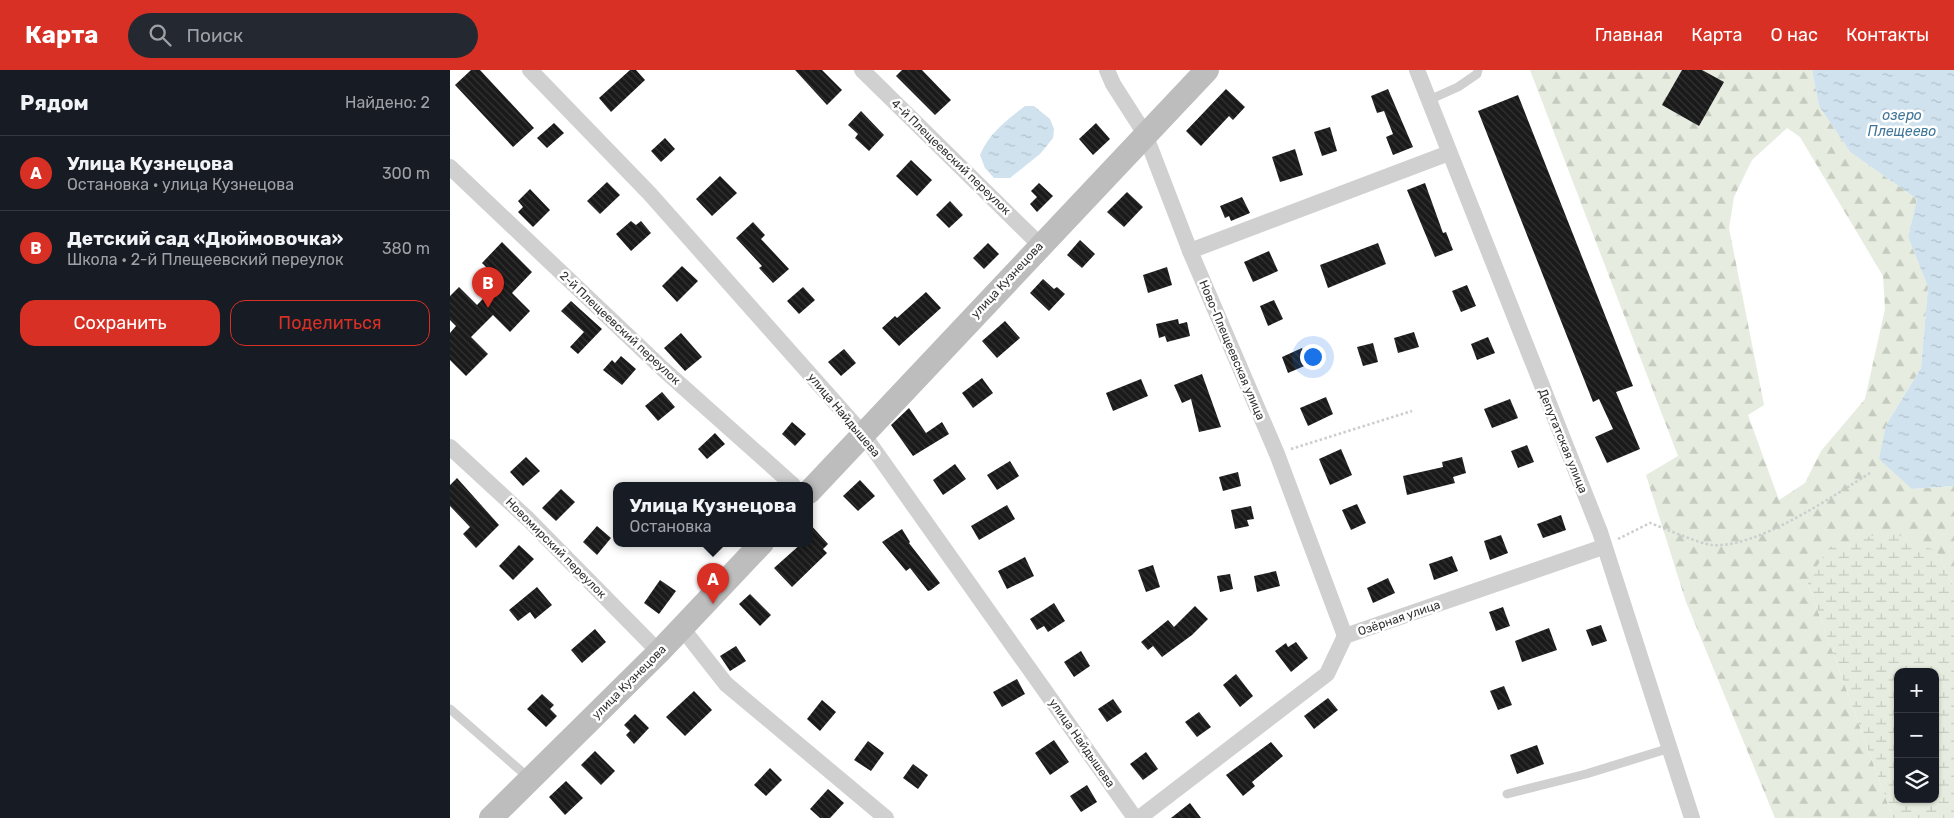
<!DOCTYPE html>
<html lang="ru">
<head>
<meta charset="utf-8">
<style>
  body { margin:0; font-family:Rubik,sans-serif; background:#242831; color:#f1f3f6 }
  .controls { position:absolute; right:15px; bottom:15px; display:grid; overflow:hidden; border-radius:10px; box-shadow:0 1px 4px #0004 }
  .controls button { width:45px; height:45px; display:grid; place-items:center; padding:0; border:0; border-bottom:1px solid #363941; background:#171b24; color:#f1f3f6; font:25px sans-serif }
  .you { position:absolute; left:862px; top:286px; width:18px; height:18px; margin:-12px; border:4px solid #fff; border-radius:50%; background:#1a73e8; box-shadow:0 0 0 8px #1a73e833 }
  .badge { display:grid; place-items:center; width:32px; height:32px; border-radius:50%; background:#d93025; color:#fff; font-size:16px; font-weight:700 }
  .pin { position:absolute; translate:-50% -41px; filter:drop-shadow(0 1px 2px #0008) }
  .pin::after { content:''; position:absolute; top:26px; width:18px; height:15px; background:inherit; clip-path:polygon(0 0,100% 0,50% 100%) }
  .popup { position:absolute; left:163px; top:412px; width:200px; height:65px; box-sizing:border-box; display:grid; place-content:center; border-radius:10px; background:#171b24; filter:drop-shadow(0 1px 4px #0005); font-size:16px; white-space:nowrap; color:#9ea1a6 }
  .popup b { font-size:19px; color:#f1f3f6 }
  .popup::after { content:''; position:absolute; left:50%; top:100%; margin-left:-10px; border:10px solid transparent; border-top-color:#171b24 }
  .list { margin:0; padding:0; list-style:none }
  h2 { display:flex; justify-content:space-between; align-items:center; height:65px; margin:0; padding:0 20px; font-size:21px }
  h2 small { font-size:16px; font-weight:400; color:#9ea1a6 }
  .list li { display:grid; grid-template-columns:32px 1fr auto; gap:15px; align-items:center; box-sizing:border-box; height:75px; padding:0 20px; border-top:1px solid #363941 }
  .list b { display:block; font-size:19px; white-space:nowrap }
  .list p { margin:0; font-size:16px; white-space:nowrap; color:#9ea1a6 }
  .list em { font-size:16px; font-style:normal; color:#9ea1a6 }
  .actions { display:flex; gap:10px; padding:15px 20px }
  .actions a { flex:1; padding:11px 0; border:1px solid #d93025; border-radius:15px; text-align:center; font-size:18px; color:#d93025 }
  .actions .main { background:#d93025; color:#fff }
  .icon { flex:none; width:28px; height:28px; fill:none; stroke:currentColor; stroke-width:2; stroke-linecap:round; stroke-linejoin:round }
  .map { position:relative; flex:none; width:1504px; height:748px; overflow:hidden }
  header { display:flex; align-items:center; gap:30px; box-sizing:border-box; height:70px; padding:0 25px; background:#d93025; color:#fff }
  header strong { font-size:24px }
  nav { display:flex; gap:28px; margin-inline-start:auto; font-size:18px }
  .search { width:350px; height:45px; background:#242831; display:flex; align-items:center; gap:12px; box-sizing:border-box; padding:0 18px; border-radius:28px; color:#9ea1a6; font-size:19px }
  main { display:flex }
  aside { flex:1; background:#171b24 }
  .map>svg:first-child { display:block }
  .forest { fill:url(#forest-firs); fill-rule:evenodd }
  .wetland { fill:url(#wetland-marsh); fill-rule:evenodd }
  .water { fill:url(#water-ripples) }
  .building { fill:url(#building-back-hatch) }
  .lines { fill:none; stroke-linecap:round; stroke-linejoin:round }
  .path { stroke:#cdcdcd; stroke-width:2.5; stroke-dasharray:2.5 2.5; stroke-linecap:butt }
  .lane { stroke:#d0d0d0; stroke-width:9 }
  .street { stroke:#d0d0d0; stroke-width:16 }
  .secondary { stroke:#bdbdbd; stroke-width:24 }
  .labels { text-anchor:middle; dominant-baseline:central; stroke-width:5; stroke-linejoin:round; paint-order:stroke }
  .street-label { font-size:12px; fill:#333; stroke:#fff }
  .water-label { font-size:14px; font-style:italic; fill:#3f7597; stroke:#fff }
</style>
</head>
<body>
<header>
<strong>Карта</strong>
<div class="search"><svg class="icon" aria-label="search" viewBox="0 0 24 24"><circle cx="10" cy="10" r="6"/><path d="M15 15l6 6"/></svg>Поиск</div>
<nav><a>Главная</a><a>Карта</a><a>О нас</a><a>Контакты</a></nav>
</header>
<main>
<aside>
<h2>Рядом<small>Найдено: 2</small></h2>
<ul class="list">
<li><span class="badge">A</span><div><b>Улица Кузнецова</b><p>Остановка · улица Кузнецова</p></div><em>300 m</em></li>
<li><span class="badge">B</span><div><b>Детский сад «Дюймовочка»</b><p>Школа · 2-й Плещеевский переулок</p></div><em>380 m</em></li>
</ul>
<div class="actions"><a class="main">Сохранить</a><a>Поделиться</a></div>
</aside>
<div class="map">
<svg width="1504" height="748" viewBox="0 0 1504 748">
  <defs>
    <pattern id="forest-firs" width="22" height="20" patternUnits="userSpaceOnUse" patternTransform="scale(1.25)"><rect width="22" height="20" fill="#e6ecdf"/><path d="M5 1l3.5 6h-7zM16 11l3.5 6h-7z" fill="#c6cbc0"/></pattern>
    <pattern id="wetland-marsh" width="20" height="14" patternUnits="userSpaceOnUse" patternTransform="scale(1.25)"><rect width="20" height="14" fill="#e6ecdf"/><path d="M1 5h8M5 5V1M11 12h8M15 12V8" fill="none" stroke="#c6cbc0"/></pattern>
    <pattern id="water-ripples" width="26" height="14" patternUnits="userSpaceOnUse" patternTransform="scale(1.25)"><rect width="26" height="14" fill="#cfe2ee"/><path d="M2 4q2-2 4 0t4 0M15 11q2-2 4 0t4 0" fill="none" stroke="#b2c2cd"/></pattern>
    <pattern id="building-back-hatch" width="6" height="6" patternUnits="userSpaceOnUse" patternTransform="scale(1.25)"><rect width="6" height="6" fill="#1a1a1a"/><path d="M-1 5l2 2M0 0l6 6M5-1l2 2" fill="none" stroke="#333"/></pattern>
  </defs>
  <rect width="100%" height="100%" fill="#fff"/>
  <path class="forest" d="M1080,0H1362L1369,36L1400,82L1467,129L1458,167L1478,217L1471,298L1436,355L1462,419L1504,416V517L1486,481L1357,511L1443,748H1325L1236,532L1196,405L1228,386ZM1337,58L1350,67L1433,206L1435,239L1415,329L1371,381L1355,413L1329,430L1298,345L1314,335L1279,158L1284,127L1302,90Z"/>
  <path class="wetland" d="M1439,461L1486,481L1504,517V748H1443L1357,511L1379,478ZM1448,602H1485V729H1448Z"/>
  <g class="water">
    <path d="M1362,0H1504V416L1462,419L1429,389L1436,355L1471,298L1478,217L1458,167L1467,129L1400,82L1369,36Z"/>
    <path d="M575,36H584L600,49L604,59L603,68L590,84L560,108H544L535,98L530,85C539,63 557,50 575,36Z"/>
  </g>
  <g class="building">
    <path d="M21,0H30L84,58L63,77L5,15Z"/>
    <path d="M180,0H186L195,10L161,42L149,28Z"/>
    <path d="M345,0H372L392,20L377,35Z"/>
    <path d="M452,0H472L501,30L485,45L446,6Z"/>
    <path d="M1232,0H1252L1274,12L1249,56L1212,35Z"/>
    <path d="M776,19L795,37L783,50L779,46L751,76L736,61Z"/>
    <path d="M938,19L963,77L943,85L936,67L943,64L934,41L927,43L921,26Z"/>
    <path d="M1068,25L1183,316L1166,322L1190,379L1157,393L1145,367L1163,359L1149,329L1143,332L1028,41Z"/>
    <path d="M411,41L434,65L419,81L405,68L408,64L398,55Z"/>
    <path d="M104,53L114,63L97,78L87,68Z"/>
    <path d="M646,53L660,69L643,85L629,69Z"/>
    <path d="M880,57L887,81L872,86L864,62Z"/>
    <path d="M215,68L225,79L211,92L201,81Z"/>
    <path d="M845,79L853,105L830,112L822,87Z"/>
    <path d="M461,90L482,110L467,126L446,106Z"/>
    <path d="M270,106L287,123L262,146L246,129Z"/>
    <path d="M157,112L170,125L150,144L137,131Z"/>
    <path d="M589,113L603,126L587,142L580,134L587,127L581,121Z"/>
    <path d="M975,113L993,163L996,162L1003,180L985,187L957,120Z"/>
    <path d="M80,119L100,140L83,157L68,142L73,137L68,131Z"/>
    <path d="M677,122L693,137L674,157L657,142Z"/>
    <path d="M792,127L800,143L781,151L779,146L775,148L770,136Z"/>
    <path d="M500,131L513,145L499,158L486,145Z"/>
    <path d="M181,151L186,155L191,151L201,163L181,181L166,164Z"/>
    <path d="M303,152L315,165L311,169L339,199L323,213L309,198L312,196L286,168Z"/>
    <path d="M630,170L645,184L632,198L617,185Z"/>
    <path d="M52,172L82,202L62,223L80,241L60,262L43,245L21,267L38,284L16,306L0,290V263L6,256L0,250V226L9,217L27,235L50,211L32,193Z"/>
    <path d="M538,173L549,184L534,199L523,188Z"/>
    <path d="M928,173L936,194L878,218L870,195Z"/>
    <path d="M819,181L828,201L803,212L794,192Z"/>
    <path d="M232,196L248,211L227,232L212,216Z"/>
    <path d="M717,197L722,215L698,223L693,205Z"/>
    <path d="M593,209L604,219L607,217L615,224L599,241L580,223Z"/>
    <path d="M1017,215L1026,236L1011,242L1002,221Z"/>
    <path d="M353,217L365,230L349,244L337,231Z"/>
    <path d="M476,222L491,238L449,276L432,258L445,246L447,248Z"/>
    <path d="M824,230L833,249L818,256L810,236Z"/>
    <path d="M121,231L152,259L128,284L120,277L134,262L111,241Z"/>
    <path d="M728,249L729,254L737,252L740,266L717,272L715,266L709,268L706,254Z"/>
    <path d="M555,251L570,268L547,288L532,271Z"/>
    <path d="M964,262L969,277L948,283L944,268Z"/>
    <path d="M231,263L252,287L235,301L214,278Z"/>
    <path d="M1038,267L1045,283L1027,290L1021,274Z"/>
    <path d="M923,273L928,292L913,296L907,277Z"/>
    <path d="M852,278L859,294L838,303L832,287Z"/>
    <path d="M394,279L406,293L391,306L378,292Z"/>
    <path d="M171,286L186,299L172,315L153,300L162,290L165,293Z"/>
    <path d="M752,304L771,357L749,362L741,329L732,333L724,315Z"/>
    <path d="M532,308L543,323L523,338L512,323Z"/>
    <path d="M691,309L698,326L663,341L656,323Z"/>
    <path d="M212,322L225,337L208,351L195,336Z"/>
    <path d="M876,327L883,344L858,356L850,338Z"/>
    <path d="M1060,329L1068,348L1042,358L1034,339Z"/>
    <path d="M459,338L476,363L492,352L499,364L463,386L441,355Z"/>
    <path d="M342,352L356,364L345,376L332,364Z"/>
    <path d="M265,363L275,374L257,389L248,379Z"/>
    <path d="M1077,375L1084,392L1068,398L1061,381Z"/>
    <path d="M891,379L902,405L880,415L869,389Z"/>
    <path d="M76,387L90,401L73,416L60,402Z"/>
    <path d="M1012,387L1016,403L1003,407L1005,413L957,425L953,406L993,397L992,392Z"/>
    <path d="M560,391L569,406L547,420L537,405Z"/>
    <path d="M505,394L516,409L493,425L483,410Z"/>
    <path d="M788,402L791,416L773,421L769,407Z"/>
    <path d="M7,408L49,455L26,478L13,464L20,457L0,436V415Z"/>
    <path d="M410,410L425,426L408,441L393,426Z"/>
    <path d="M111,419L125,432L106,451L92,438Z"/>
    <path d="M907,434L916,453L901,460L892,440Z"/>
    <path d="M557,435L565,449L529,470L521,456Z"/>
    <path d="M801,436L804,449L797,450L799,456L785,459L781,440Z"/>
    <path d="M1111,445L1116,460L1093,468L1087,454Z"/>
    <path d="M359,453L378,474L373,479L377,483L342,517L324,498L352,473H359Z"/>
    <path d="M147,456L161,468L147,485L133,472Z"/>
    <path d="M452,459L460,472L459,473L490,513L481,520L478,521L460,498L456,501L432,472Z"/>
    <path d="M1051,465L1058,483L1040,490L1034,471Z"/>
    <path d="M69,475L84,489L63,510L49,496Z"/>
    <path d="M1002,486L1008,501L984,510L979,494Z"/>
    <path d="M575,487L584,506L557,519L548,501Z"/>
    <path d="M703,495L710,517L696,522L688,500Z"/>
    <path d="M826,501L830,516L807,522L804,506Z"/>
    <path d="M780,504L783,519L770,522L767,506Z"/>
    <path d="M938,508L945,523L923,533L917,518Z"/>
    <path d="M210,510L226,521L209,544L194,533Z"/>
    <path d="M87,517L102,535L85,549L80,542L68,551L59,540Z"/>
    <path d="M300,524L321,545L310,556L289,534Z"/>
    <path d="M604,533L615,551L598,562L594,556L587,560L580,549Z"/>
    <path d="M745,536L758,549L742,565L712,587L703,576L698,580L691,572L718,550L724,557Z"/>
    <path d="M1053,537L1060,556L1046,561L1039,542Z"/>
    <path d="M1151,555L1157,571L1142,576L1136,560Z"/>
    <path d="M1099,558L1107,580L1072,592L1065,571Z"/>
    <path d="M145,559L156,572L132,593L121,580Z"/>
    <path d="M846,572L858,588L841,602L825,581L836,573L838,577Z"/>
    <path d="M286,576L296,591L280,601L270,586Z"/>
    <path d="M631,581L640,596L624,607L614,592Z"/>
    <path d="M786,604L803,626L790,637L773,615Z"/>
    <path d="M567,609L575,624L552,637L543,622Z"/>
    <path d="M1054,616L1062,635L1048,640L1040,621Z"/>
    <path d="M244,621L262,640L235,666L216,647Z"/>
    <path d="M92,624L104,635L100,639L107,646L96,657L77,639Z"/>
    <path d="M878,628L888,640L864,659L854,646Z"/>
    <path d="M663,629L672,642L657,652L648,639Z"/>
    <path d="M372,630L386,642L370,661L357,649Z"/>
    <path d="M749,642L761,657L747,667L735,652Z"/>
    <path d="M185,644L199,658L184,674L176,665L180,661L174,655Z"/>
    <path d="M604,670L619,692L600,705L585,683Z"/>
    <path d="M418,671L434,683L421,701L404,690Z"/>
    <path d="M821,672L833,686L802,712L805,716L793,726L776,705Z"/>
    <path d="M1087,675L1094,694L1067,704L1060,685Z"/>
    <path d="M145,681L165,701L151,715L131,695Z"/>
    <path d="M696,682L708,699L693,710L680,694Z"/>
    <path d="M463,694L478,705L468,719L453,708Z"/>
    <path d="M320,698L332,710L316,726L304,715Z"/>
    <path d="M116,711L133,728L115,745L99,727Z"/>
    <path d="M637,715L647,732L631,742L620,726Z"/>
    <path d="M378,719L394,733L380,748H370L360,739Z"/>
    <path d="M740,733L751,748H721Z"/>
  </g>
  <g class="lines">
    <g class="path">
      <path d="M841,379L962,341"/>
      <path d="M1168,469L1200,453C1214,458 1250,474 1262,475C1306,479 1383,426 1420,403"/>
    </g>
    <g class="lane">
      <path d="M979,30L1008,17L1027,4L1028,0"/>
      <path d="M0,639L79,708"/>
      <path d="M1057,724L1136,704L1220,678"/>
    </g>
    <g class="street">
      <path d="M80,0L200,124L413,364L685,748"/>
      <path d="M412,0L590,175"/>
      <path d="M657,0L663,14L695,64L740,181L827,384L895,566"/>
      <path d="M967,0L1150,462L1242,748"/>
      <path d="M0,97L213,299L343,415"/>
      <path d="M740,181L999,83"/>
      <path d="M0,377L78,449L209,582"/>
      <path d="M232,558L276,614L436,748"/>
      <path d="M689,748L877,604L895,566L1153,477"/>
    </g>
    <g class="secondary">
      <path d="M359,422L757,0"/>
      <path d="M41,748L209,582L312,473"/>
    </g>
  </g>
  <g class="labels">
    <g class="street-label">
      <text transform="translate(501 87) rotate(44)">4-й Плещеевский переулок</text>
      <text transform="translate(557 210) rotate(-47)">улица Кузнецова</text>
      <text transform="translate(170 258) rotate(43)">2-й Плещеевский переулок</text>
      <text transform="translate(782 280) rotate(67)">Ново-Плещеевская улица</text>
      <text transform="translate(394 345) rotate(50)">улица Найдышева</text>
      <text transform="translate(1113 371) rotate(68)">Депутатская улица</text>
      <text transform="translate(106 478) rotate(45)">Новомирский переулок</text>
      <text transform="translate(949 548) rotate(-19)">Озёрная улица</text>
      <text transform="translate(179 612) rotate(-45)">улица Кузнецова</text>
      <text transform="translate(632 673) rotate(55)">улица Найдышева</text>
    </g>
    <g class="water-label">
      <text x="1452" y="45">озеро<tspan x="1452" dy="16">Плещеево</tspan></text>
    </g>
  </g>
</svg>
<div class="controls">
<button>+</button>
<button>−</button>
<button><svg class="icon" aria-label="layers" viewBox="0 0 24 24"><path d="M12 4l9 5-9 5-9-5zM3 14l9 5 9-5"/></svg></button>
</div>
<div class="you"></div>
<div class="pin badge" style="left:263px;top:534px">A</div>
<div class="popup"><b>Улица Кузнецова</b>Остановка</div>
<div class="pin badge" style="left:38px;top:238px">B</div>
</div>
</main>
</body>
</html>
